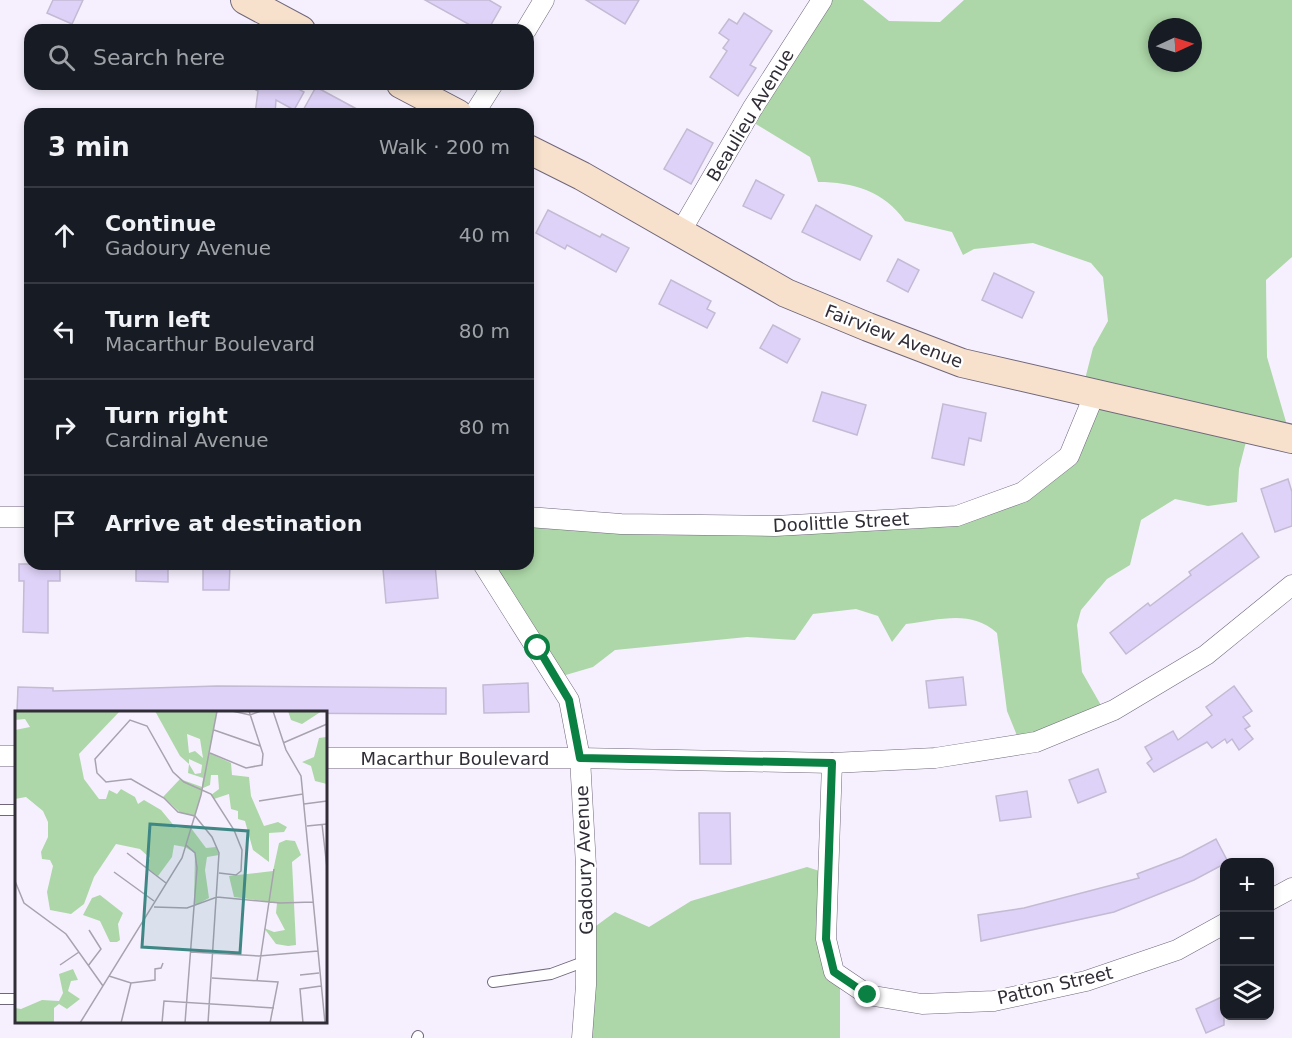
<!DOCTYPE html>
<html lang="en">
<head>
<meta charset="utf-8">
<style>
  body { margin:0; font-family:"DejaVu Sans",sans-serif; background:#242831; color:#f1f3f6 }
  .controls { position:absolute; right:18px; bottom:18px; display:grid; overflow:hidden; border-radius:12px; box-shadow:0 3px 9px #0003 }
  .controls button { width:54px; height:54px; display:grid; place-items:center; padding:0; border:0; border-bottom:2px solid #363941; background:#171b24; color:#f1f3f6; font:30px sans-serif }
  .compass { position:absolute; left:1148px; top:18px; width:54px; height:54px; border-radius:50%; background:#171b24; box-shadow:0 3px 9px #0003; rotate:86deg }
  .stop { position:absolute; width:18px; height:18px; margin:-14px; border:4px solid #0b8043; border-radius:50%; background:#fff }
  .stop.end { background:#0b8043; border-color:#fff; box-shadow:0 2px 6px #0008 }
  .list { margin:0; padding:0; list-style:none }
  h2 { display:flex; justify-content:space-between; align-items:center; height:78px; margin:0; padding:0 24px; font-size:26px }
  h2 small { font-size:20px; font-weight:400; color:#9ea1a6 }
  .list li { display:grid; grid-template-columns:39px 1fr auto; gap:18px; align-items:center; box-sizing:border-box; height:96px; padding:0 24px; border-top:2px solid #363941 }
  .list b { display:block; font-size:22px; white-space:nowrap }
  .list p { margin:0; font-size:20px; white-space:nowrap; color:#9ea1a6 }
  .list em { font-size:20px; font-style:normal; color:#9ea1a6 }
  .icon { flex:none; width:33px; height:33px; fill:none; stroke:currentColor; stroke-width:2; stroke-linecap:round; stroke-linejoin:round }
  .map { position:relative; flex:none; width:1292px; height:1038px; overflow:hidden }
  .search { position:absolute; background:#171b24; box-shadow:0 3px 9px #0003; left:24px; top:24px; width:510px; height:66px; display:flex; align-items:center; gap:15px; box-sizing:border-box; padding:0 21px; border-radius:18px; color:#9ea1a6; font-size:22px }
  .panel { position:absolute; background:#171b24; box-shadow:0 3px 9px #0003; left:24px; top:108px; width:510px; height:462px; border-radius:18px }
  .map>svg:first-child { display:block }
  .green { fill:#add7a8; fill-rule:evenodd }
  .building { fill:#dfd2f8; stroke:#c3bbd3; stroke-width:1.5 }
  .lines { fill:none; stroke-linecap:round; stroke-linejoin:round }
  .service-casing { stroke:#70677b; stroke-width:12 }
  .minor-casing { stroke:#70677b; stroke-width:21 }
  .secondary-casing { stroke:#70677b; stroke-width:30 }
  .service { stroke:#fff; stroke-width:10 }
  .minor { stroke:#fff; stroke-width:20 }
  .secondary { stroke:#f7e1cc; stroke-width:28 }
  .route { stroke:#0b8043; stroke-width:8 }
  .labels { text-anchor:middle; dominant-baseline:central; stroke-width:4.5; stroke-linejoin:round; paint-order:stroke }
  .street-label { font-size:18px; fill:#312d36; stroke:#fff }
  .inset-road { fill:none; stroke:#a7a2ae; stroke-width:1.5 }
  .view { fill:#3f8785; fill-opacity:0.15; stroke:#3f8785; stroke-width:3 }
  .inset-edge { fill:none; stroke:#312d36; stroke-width:3 }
</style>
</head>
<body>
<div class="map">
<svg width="1292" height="1038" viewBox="0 0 1292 1038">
  <rect width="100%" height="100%" fill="#f6f0fe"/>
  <g class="green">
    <path d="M824,0H863L889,21L940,22L964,0H1292V257L1266,280L1267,357L1289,432L1248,434L1239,469L1237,502L1208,506L1175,499L1141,520L1130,565L1107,579L1081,610L1077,625L1082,672L1106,714L1020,743L1007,711L997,633C971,609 939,620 906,624L892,642L878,616L856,609L813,614L795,640L747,637L615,650L593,667L559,677L484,564H528V519H941L1027,493L1073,449L1083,387L1093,348L1108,321L1103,277L1091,263L1033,243L974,249L963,255L952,232L905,221C884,191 853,182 818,182L810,157L751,121ZM1157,27H1193V63H1157Z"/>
    <path d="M807,867L829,874L828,938L840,975V1038H585V934L615,912L649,927L691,901Z"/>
  </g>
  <g class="building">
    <path d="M53,0H83L72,24L47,13Z"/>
    <path d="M425,0H489L501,7L488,30H479Z"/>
    <path d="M586,0H639L625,24Z"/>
    <path d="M744,13L772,31L750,65L756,68L738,96L710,77L727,51L723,48L729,40L719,33L729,19L737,24Z"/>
    <path d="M245,84L295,87L304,92L294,110L276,100L275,114H255L258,91Z"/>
    <path d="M316,87L342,101L366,114H301Z"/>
    <path d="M687,129L713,143L691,184L664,169Z"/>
    <path d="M756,180L784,195L771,219L743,206Z"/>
    <path d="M816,205L872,236L860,260L802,232Z"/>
    <path d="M548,210L600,237L602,234L629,248L616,272L567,245L565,249L536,233Z"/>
    <path d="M898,259L919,270L908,292L887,281Z"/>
    <path d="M994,273L1034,292L1022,318L982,300Z"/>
    <path d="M671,280L711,301L707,309L715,313L707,328L659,304Z"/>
    <path d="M773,325L800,339L787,363L760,348Z"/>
    <path d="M822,392L866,405L857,435L813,421Z"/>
    <path d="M943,404L986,413L981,441L969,438L964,465L932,458Z"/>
    <path d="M1288,479L1292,492V526L1275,532L1261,489Z"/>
    <path d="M1242,533L1259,557L1126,654L1110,633L1148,603L1150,606L1191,575L1189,572Z"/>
    <path d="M19,564H60V581H48V633L23,632L24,581H19Z"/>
    <path d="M136,564H168V582L136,581Z"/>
    <path d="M203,564H230L229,590H203Z"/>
    <path d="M435,564L438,598L386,603L383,569Z"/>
    <path d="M963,677L966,705L929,708L926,681Z"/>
    <path d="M528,683L529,712L484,713L483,685Z"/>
    <path d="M217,686L446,688V714L17,712L18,687L53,688V691Z"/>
    <path d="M1234,686L1252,711L1243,717L1250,726L1245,729L1253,739L1239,750L1232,739L1227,743L1225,739L1212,748L1207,742L1154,772L1147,763L1152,759L1145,747L1173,731L1178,740L1212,715L1206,707Z"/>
    <path d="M1098,769L1106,792L1078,803L1069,780Z"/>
    <path d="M1027,791L1031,817L1000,821L996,796Z"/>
    <path d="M699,813H730L731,864H700Z"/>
    <path d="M1216,839L1228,862L1194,880L1114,912L981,941L978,915L1024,908L1139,878L1137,874L1182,857Z"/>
    <path d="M1224,996V1025L1206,1033L1196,1009Z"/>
  </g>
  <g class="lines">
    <g class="service-casing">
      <g id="service">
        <path d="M0,810H16"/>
        <path d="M493,982L551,974L586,961"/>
        <path d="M0,999H16"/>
        <path d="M417,1038L418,1036"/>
      </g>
    </g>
    <g class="minor-casing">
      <g id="minor">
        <path d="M526,30L544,0"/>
        <path d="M474,114L493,84"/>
        <path d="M681,231L752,109L822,0"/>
        <path d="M0,517H30"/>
        <path d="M528,517L621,524L775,526L957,516L1023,492L1069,456L1095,393"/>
        <path d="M483,564L569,700L580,758L586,866V985L582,1038"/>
        <path d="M0,756H16"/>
        <path d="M326,758H580L832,763L935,758L1036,742L1114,710L1206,655L1292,585"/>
        <path d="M832,763L826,939L834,972L868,995L922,1004L994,1001L1086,981L1177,950L1224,924"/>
        <path d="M1270,900L1292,888"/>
      </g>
    </g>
    <g class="secondary-casing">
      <g id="secondary">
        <path d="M245,0L301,30"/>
        <path d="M401,84L458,114"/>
        <path d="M528,149L582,176L786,293L868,327L962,363L1292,439"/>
      </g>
    </g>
    <use href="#service" class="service"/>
    <use href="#minor" class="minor"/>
    <use href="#secondary" class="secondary"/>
  </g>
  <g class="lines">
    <path class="route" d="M538,648L569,700L580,758L832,763L826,939L834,972L868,995"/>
  </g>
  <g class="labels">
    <g class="street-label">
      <text transform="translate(750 115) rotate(-59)">Beaulieu Avenue</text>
      <text transform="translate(894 336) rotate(21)">Fairview Avenue</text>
      <text transform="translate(841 522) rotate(-3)">Doolittle Street</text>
      <text x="455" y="758">Macarthur Boulevard</text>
      <text transform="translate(584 860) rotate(-92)">Gadoury Avenue</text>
      <text transform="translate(1055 985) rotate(-13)">Patton Street</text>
    </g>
  </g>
  <g transform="translate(15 711)">
    <rect width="312" height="312" fill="#f6f0fe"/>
    <path d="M0,0H105L64,43L69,68L84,88H91L94,79L102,83L106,78L120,86L123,93L129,89L146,99L161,117H176L191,137L201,136L204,144L192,146L190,159L194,187L179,195L180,142L170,136L159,134L157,146L143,165L130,156L135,147L125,138L101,133L79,166L69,193L56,203L35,199L32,181L38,155L35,149L27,148L26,141L33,126V111L28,100L11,86L0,88V19L15,16L10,8L0,9ZM140,0H202L194,42L216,52L217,64L234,66L236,85L249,115L263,111L272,116L269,121L254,122V151L238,139L230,110L223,108V100L216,98L214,83L199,88L196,84L204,78L203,64H196L195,74L188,77L180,105L166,102L148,86L165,68L187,76L188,67L173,62L174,53L180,63L186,62L187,54L174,48V53L165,45ZM172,23L185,28L188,47L180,40L174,42ZM273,0H307L287,13L276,9ZM311,26L312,27V73L300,70L296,55L287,51L299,46L304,27ZM271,129L280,130L286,144L277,151L281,234L273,235L261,233L249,217L259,221L270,219L261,202L262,192L219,186L214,165L258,160L264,132ZM85,184L108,202L103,213L105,229L102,231H95L85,210L68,204L77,187ZM58,258L63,269L56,270L53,280L65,288L52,298L44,293L39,297V312H0V297L6,298L27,289L44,290L48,282L44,263Z" fill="#add7a8" fill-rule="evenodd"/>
    <path class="inset-road" d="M217,0L235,4L246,0M258,0L271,39L286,65L310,312M199,19L245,35M268,32L312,13M195,42L231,57L247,54L248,43L234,0M244,90L288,83M289,93L312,90M307,113L312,157M292,115L312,113M112,142L151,172M99,161L139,190M0,170L9,192L51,223L88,275M139,196L172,197L202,186L265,192L298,191M176,241L244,245L303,240M45,254L64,241M73,255L86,238L74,219M285,264L304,262M94,265L116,272L140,269V258L146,257L148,252M197,267L263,271L255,312M242,270L259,158M65,312L167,147L186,84L202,0M106,312L116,272M147,312L149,290L259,297M170,312L182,157L180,142L171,134M193,312L204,142L197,126L180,105L163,101L149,87L116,68L91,71L82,62L80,48L115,9L132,15L158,61L169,71L196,83L219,119L227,139L226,160L221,164L204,162M288,312L285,278L306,275"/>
    <path class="view" d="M135,113L233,120L225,242L127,236Z"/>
    <rect width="312" height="312" class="inset-edge"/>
  </g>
</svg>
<div class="controls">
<button>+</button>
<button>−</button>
<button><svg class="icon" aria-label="layers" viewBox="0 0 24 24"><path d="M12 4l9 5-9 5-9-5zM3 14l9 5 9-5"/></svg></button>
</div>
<svg class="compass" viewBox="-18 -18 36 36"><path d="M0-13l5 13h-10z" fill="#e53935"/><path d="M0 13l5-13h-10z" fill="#9ea1a6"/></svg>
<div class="stop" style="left:538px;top:648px"></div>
<div class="stop end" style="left:868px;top:995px"></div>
<div class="search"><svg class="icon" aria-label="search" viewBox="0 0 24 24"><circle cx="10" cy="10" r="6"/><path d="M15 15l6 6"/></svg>Search here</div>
<section class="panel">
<h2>3 min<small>Walk · 200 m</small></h2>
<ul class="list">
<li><svg class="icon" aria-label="ahead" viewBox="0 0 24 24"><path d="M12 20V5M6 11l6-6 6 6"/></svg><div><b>Continue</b><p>Gadoury Avenue</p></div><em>40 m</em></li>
<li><svg class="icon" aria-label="left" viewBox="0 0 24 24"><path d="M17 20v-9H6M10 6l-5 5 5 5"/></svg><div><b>Turn left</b><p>Macarthur Boulevard</p></div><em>80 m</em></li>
<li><svg class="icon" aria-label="right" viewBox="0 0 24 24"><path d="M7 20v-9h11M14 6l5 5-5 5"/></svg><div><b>Turn right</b><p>Cardinal Avenue</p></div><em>80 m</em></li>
<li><svg class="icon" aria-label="arrive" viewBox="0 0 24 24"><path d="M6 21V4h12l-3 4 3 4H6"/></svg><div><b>Arrive at destination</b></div></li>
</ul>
</section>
</div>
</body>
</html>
